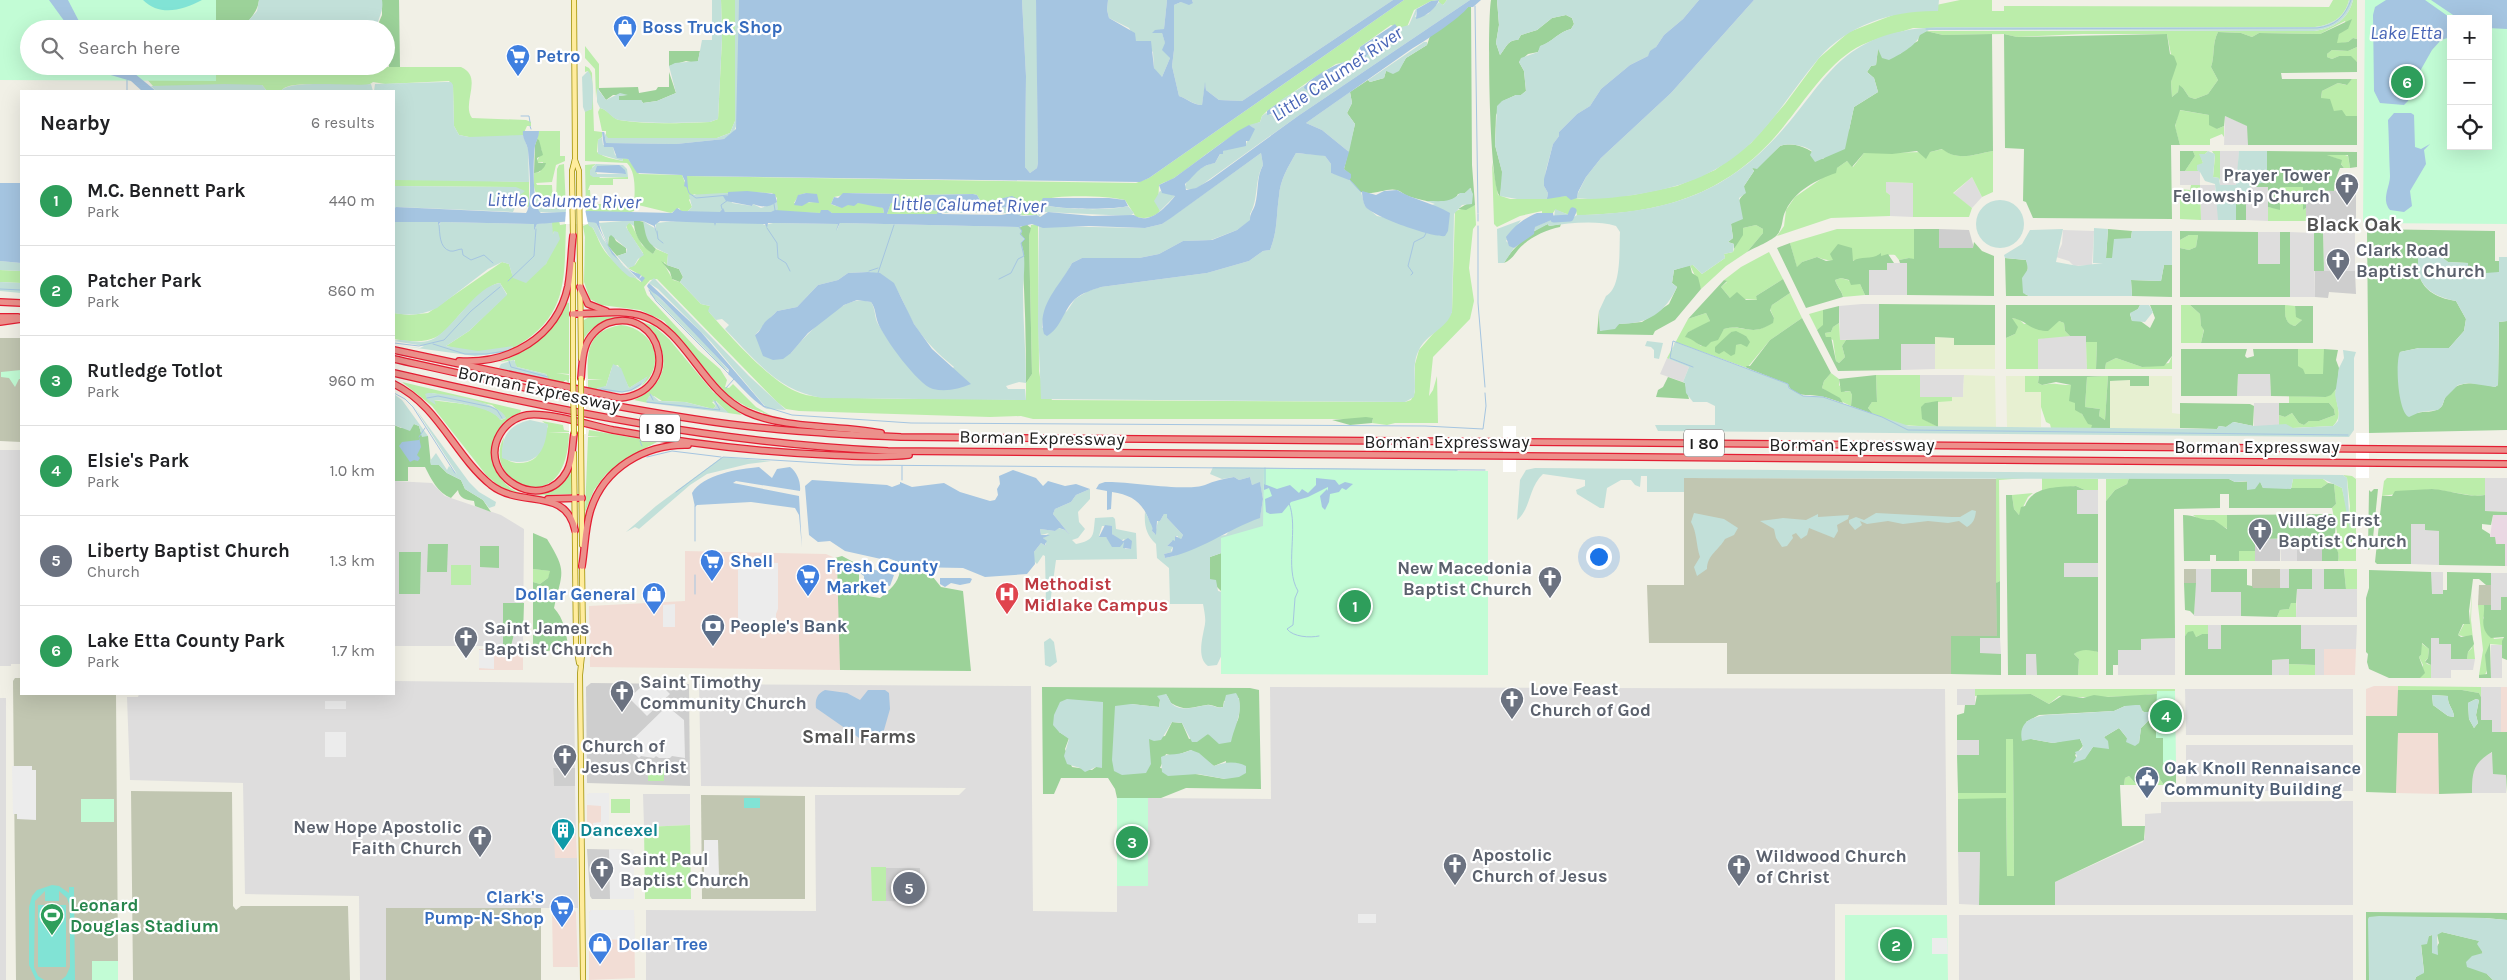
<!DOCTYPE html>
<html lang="en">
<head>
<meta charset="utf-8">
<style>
  body { margin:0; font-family:Karla,sans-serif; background:#f6f6f6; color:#202124 }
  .controls { position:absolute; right:15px; top:15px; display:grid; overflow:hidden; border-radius:0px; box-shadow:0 5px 20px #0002 }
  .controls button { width:45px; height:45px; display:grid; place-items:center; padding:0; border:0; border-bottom:1px solid #e0e0e0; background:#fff; color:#202124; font:25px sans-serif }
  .you { position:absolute; left:1598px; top:556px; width:18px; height:18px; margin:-12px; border:4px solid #fff; border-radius:50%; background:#1a73e8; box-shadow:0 0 0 8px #1a73e833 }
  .badge { display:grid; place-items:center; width:32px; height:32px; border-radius:50%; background:#d03200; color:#fff; font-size:16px; font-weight:700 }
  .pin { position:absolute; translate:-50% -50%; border:2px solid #fff; box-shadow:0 1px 5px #0006 }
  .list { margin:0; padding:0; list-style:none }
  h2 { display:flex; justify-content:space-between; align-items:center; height:65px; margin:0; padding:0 20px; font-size:21px }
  h2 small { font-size:16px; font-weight:400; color:#757577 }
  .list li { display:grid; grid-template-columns:32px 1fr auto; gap:15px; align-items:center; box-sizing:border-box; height:90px; padding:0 20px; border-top:1px solid #e0e0e0 }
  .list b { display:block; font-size:19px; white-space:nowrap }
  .list p { margin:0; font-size:16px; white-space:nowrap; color:#757577 }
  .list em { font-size:16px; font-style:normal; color:#757577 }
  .icon { flex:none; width:28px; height:28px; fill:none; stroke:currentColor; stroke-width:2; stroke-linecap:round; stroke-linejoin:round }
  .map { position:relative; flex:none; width:2507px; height:980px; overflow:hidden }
  .search { position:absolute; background:#fff; box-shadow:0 5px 20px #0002; left:20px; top:20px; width:375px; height:55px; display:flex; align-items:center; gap:12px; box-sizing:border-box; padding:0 18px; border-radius:28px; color:#757577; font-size:19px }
  .panel { position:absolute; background:#fff; box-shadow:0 5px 20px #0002; left:20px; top:90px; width:375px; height:605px; border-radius:0px }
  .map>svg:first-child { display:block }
  .residential { fill:#dedddd }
  .commercial { fill:#f2ddd5 }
  .industrial { fill:#ead8e3 }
  .religious { fill:#cecece }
  .construction { fill:#c1c6b1 }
  .farmland { fill:#e7f0d1 }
  .grass { fill:#bbedaa; fill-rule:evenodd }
  .forest { fill:#9cd299; fill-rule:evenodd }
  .wetland { fill:#c2e0d9; fill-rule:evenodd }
  .park { fill:#c2fcd5; fill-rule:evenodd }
  .pitch { fill:#81e3d5 }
  .parking { fill:#ececec }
  .water { fill:#a5c5e1 }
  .pier { fill:#fff }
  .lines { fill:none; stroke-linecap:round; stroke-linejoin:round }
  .stream { stroke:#a5c5e1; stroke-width:1 }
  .river { stroke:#a5c5e1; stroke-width:7 }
  .primary-casing { stroke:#9c8e00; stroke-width:6 }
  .motorway-casing { stroke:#e41e33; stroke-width:8 }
  .primary { stroke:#ffec9d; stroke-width:4.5 }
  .motorway { stroke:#ec908b; stroke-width:5.5 }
  .primary-bridge-casing { stroke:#9c8e00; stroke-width:6; stroke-linecap:butt }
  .primary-bridge { stroke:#ffec9d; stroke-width:4.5 }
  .labels { text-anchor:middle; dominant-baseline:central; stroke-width:4.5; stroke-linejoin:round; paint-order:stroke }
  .shield { fill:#fff; stroke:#636363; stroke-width:1 }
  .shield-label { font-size:16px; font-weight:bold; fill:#202020 }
  .shop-label { font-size:18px; font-weight:bold; fill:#366cbe; stroke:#fff; text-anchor:start }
  .worship-label { font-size:18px; font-weight:bold; fill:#5b616d; stroke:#fff; text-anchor:start }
  .street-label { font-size:18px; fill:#202020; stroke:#fff }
  .health-label { font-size:18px; font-weight:bold; fill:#be3a42; stroke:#fff; text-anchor:start }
  .service-label { font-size:18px; font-weight:bold; fill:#4e5e75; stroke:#fff; text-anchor:start }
  .culture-label { font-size:18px; font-weight:bold; fill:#0d838f; stroke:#fff; text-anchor:start }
  .leisure-label { font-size:18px; font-weight:bold; fill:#27864d; stroke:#fff; text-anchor:start }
  .water-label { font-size:19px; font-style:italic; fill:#4764b6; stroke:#fff }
  .neighbourhood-label { font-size:19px; font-weight:bold; fill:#535353; stroke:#fff }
  .quarter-label { font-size:20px; font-weight:bold; fill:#535353; stroke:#fff }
</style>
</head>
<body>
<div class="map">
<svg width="2507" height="980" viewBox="0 0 2507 980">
  <rect width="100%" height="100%" fill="#f1f0e6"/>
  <g class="residential">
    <path d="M2225,116L2248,126V145H2224Z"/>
    <path d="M2220,151H2239L2237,185H2220Z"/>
    <path d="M2180,171H2200V185H2215V194L2218,198V220H2201L2200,185H2180Z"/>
    <path d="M1972,177L1982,197L1972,208L1953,194Z"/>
    <path d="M1886,182L1913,183V217L1890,216V195L1886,192Z"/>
    <path d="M2250,187H2269L2268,221L2246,220V203H2250Z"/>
    <path d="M2063,230L2094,231L2092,265L2074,266L2069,261L2056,257L2062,244Z"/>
    <rect x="2258" y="232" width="22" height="32"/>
    <path d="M2290,232L2314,233L2315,297H2290Z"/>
    <path d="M2323,233H2355V271H2324Z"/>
    <path d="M1887,263H1907V295H1869V270H1887Z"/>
    <path d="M1862,304H1879V339L1840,340L1839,306Z"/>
    <path d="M2053,336H2086L2087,369H2038V339Z"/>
    <path d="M1901,344H1935V369L1901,370Z"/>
    <path d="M1667,358L1689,367L1683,382L1660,374Z"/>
    <path d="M2238,374H2270L2271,396H2237Z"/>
    <path d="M1920,375H1964L1963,397H1919Z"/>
    <rect x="2254" y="403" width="25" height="23"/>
    <path d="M0,450H21V664H11V666H0Z"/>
    <path d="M2485,478H2507V512L2485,511Z"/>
    <path d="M394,481L432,483L445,496L501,515L524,529L523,646H394Z"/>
    <rect x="2077" y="490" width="21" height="24"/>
    <path d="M2411,524H2425L2439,530V565L2411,564Z"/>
    <path d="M2280,539H2297V561H2281Z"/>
    <rect x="2064" y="563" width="34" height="14"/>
    <path d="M2196,569H2211V592H2241V616H2194Z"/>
    <rect x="2280" y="569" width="9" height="19"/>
    <path d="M2312,569H2324V589H2357V617H2296L2297,589H2312Z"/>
    <rect x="2431" y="572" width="12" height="22"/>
    <path d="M2491,573H2507V597L2501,598V610H2491Z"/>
    <rect x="2208" y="625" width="13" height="24"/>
    <path d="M2301,625H2357L2356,649H2324V675H2315V649H2301Z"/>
    <path d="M1979,638H2000L2001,654H1980Z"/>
    <path d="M2175,638V675H2118V650H2141V639Z"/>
    <path d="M2431,638H2439L2451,644V659H2475L2473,670H2451V678H2431Z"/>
    <rect x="2491" y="645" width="11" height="33"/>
    <rect x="2026" y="654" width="11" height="21"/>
    <path d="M2289,659V675H2272V660Z"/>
    <path d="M394,681L574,683L575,768H553L554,786H575L576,835L555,836V858H577L578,908H386V980H360L359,896L245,894L243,783L130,780L127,697H138L139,694H394Z"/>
    <path d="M699,684L1031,686L1033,911L1117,912V886L1148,885V798L1271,799L1270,687L1945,689L1947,905L1835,904V980H646V910L816,911L815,795H959L966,788L701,786Z"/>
    <path d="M2481,687H2501V732H2492L2481,720Z"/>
    <rect x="1957" y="689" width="18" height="16"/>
    <path d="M2185,689H2353V735H2186Z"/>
    <rect x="0" y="698" width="6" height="282"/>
    <rect x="1957" y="740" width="22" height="15"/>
    <rect x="2186" y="745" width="167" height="46"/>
    <path d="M2493,752V774H2506V793H2472V771L2479,759Z"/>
    <path d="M643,794H690V825L644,827Z"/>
    <path d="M2353,801V905H2055V882L2143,842L2145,837V814L2161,813V802Z"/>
    <path d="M1958,852H1980L1979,905L1959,904Z"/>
    <rect x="1959" y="915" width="394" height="65"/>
  </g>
  <g class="commercial">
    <path d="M685,551L826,554L835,558L839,587L840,670L590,667L589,606L685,601Z"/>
    <path d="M479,649L523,650V670H479Z"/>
    <path d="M2324,649H2356L2355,675H2324Z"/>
    <path d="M2374,686H2398V717L2366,716V689Z"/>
    <rect x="2501" y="687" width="6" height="45"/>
    <path d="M2398,733H2439V794L2396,793Z"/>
    <path d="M590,793H609V831H587V795Z"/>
    <path d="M576,835L577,858H555L554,836Z"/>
    <path d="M552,910H574L576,912L578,967H553Z"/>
    <path d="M591,910H634L635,978L589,980V913Z"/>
  </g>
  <path class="industrial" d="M2493,515H2507V566H2505V544H2495L2490,537Z"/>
  <g class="religious">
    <path d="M2306,190L2356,191V222L2306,221Z"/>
    <path d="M1939,229L1969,230L1974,248H1939Z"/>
    <path d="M2315,271H2355L2356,294L2329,292L2328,298L2315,297Z"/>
    <path d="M2322,538V561H2297V539Z"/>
    <rect x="2255" y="539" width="25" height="22"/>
    <path d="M591,683L689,684L690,786L587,783L586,687Z"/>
    <path d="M553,768H575V786H554Z"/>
    <path d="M587,849L634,850V899H592L590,896Z"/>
    <path d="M886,868H920L921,902L886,901Z"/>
  </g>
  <g class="construction">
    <path d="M0,338H21V442L0,441Z"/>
    <path d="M1684,478L1996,479L1997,636L1952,637L1951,674H1727V643H1649L1647,585H1684Z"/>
    <rect x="2184" y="569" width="12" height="14"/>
    <rect x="2252" y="569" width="28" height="19"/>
    <path d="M2479,585H2491V605H2478Z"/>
    <path d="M15,678H21V694H116L118,961H93L92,980H16L13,681Z"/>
    <path d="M131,791L232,792L233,906L236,910L241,906H348L350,980H133Z"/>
    <path d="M701,795L805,796V899H702Z"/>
    <rect x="386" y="908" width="155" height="72"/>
  </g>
  <g class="farmland">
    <path d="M1935,337L1954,338L1955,345H1995V369H1935Z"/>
    <path d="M1964,375L1995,376L1996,427H1938V401H1952V397H1963Z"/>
    <path d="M2006,376H2025V392H2041V427H2007Z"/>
    <path d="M2149,376H2172V413L2180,414V428H2110V381L2130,380L2149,386Z"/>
  </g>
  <g class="grass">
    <path d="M721,0H735V121L730,133L717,138H606V131H602L598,112L600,108C609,110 611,118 619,120C648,125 681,123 710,122L718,119L722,38Z"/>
    <path d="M1404,0H1447L1443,5L1440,4L1438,0L1431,1L1414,10L1407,27L1398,28L1391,25L1360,47L1351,61L1336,64L1312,79L1267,111L1262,116L1260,122C1228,134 1202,159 1174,178C1169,181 1164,182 1159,185L1158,206L1160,211C1153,218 1146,219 1136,217L1125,200C1108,196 1055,194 1040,201L1037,215H1021L1020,208L1016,206L1017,201L1009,197L982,203L977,195L973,194L922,195L919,203H915L914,207L938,211V214H887L891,202L895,203L897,207H900L899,194L852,193L834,197L831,204C843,210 847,203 859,203C864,202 878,206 883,208L884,213H832L827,210L821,213L780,212H776L777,198L772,193L744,192L699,196L694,194L689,200L692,207L687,212L681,211L679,208L671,213L634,204V211L631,212H586L585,165L596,164L592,167L600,178L628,177V179H613V185H590L588,190H590L591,204H634C635,191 636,172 627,163L585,161V111L592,109L588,71L585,72V66L589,68L592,73L594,131L602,132V137L598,140L597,152C605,158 613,159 623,161L622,158L628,159L639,174L682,175L686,185V176L1136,183L1149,178ZM806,193L818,200L817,202L794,203L799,195Z"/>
    <path d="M1960,0H1992V11H2004V6L2329,7L2333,0H2349C2345,17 2332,25 2315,27L1913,28C1895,34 1872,39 1856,48C1826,66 1806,99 1784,126C1729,195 1662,214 1577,215L1576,211H1572L1570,215L1555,210L1553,213H1542V211L1520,216L1497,227L1494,224L1492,162L1498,195L1510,199H1526L1566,196L1580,199L1633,195L1677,186L1715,170L1751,143L1785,104L1819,58L1849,32L1898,13Z"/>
    <path d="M2353,0H2357V39L2353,38L2348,42L2336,44L2339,33L2348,29L2345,21L2320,34L2259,33L2252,37L2241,33L2218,32C2212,43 2215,55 2211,67L2218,80L2208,94L2195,99L2189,97L2183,88L2179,86L2178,92L2172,97L2171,82L2174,70L2167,34H2083L2017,37L2004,34L1943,35L1926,31H2314C2334,28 2348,20 2353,0Z"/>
    <path d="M585,46L599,64V90L597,89L596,98L595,69L585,58Z"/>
    <path d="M2357,47V62L2339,56L2332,59L2327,57V54L2332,50L2348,51Z"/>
    <path d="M157,66L206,68L365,66L373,69L380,67H461C484,77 461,103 472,118L526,120L531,122V126H527L523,135L519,137H469L459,135L454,126L453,86L449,81L385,84L373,82C359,95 292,75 281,91H267L262,85L159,87L153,86L144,76Z"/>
    <path d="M2352,79H2357V116L2345,117L2334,111L2321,98L2322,91L2338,83L2346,85Z"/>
    <path d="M2179,110L2209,115L2217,129L2224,126V137L2222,134L2210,139V145H2180L2175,127Z"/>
    <path d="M539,131H560V156H565V161L556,165L552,182L536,183L537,185H552L553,202H556L557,169L559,165L564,164L566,209L551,210L550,202C534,199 533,188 534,173L540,172L543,162L537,163V161L542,151L537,139Z"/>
    <path d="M1943,149C1959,162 1974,154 1993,151V192L1982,197L1972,177L1953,193L1972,208L1969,217H1913V183L1886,182V192L1890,195V216L1831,218L1777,236L1784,226L1786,210L1795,197L1847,161L1853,167L1864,153L1930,152Z"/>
    <path d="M2193,151H2208L2205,154H2200L2203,163L2198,171H2185L2195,156Z"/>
    <path d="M2212,151H2220V181L2219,178L2213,177L2215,156Z"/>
    <path d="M2342,154L2348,156L2350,168H2344L2338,159L2326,155Z"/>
    <path d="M407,179L529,182V207L520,204V195L515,187L394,186V180Z"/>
    <path d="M2191,185H2200L2201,220L2180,219V189L2190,190Z"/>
    <path d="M2280,187H2303V210L2306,208V221H2268V207L2280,209Z"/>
    <path d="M1475,205L1476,225L1473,229L1469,268L1474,301L1470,319L1433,357L1429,396L1433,390L1437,376L1438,423H1395L1387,425L1372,423L1373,419H1033L1021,416L990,417L799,411L786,409L777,402L657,279L650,280L644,287L647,295L698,350L720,369L727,380L725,387L729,388L733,384L756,407L772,416L747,407L727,395L664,321L640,310L601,305L590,299L584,282L585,237L583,226L588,224C595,227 597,239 602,247C611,262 627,272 641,282L642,276L628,268L635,265L643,253L628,231L626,225L630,222L642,245L653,254L656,249L668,254L667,265L664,262V264L673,280L680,282L701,304L710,306L709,312C728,334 769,380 795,391C814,400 838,397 859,398C913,400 968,398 1022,400H1026V383L1032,374L1029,236L1031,225L1038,224L1039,371L1040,377L1052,400L1405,402L1411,400L1415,392V364L1419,350L1452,312L1455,211Z"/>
    <path d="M559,221L560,225L566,224C564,281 569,318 510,350L513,347L486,351H468L446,346L469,331L507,294L500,283C492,284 486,290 480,295C443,324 450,349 394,339V313L409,315L428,313L502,262L509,264L512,274L546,264L554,231L552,235V222Z"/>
    <path d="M1756,225L1763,229V233L1747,252L1726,266L1701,289L1690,265H1693L1702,274L1725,258L1724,254L1733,252L1743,228Z"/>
    <path d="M1837,229H1914V260L1909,258L1899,260L1895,255C1884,254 1877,259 1867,260C1852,260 1833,264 1817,257L1802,262L1797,268L1790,243Z"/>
    <path d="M2189,235H2198L2196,247L2189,250L2180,248V240Z"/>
    <path d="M1769,252L1783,279L1756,296L1758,300L1730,298L1721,287L1727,282L1724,280L1741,267Z"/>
    <path d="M0,270L21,271V283L0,282Z"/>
    <path d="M1841,278L1860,284L1865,295L1843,297C1842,290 1837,287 1835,280Z"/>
    <path d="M1790,293L1802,318L1770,340L1747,368L1675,342L1669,359L1667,358L1688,319L1706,313L1710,321L1707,324L1688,332L1686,337L1691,338L1701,346L1719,336L1724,329C1745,323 1749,338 1772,323L1774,318L1770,309L1772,305ZM1731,332L1746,336L1741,344L1718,347Z"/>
    <path d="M566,302L569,303V374L556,373L569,375V383L566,380L562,383L546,379L548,378L546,374L517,367L514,364L515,360L499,362C530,352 553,332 566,302Z"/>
    <path d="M2181,305H2190L2200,314L2201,326L2204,329L2201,343H2181Z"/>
    <path d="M2285,305L2295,306L2296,313L2302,320L2295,326C2284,324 2285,314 2285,305Z"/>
    <path d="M1823,310V326L1817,330L1809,314Z"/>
    <path d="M589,317H626L654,326L669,339L713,392L742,415L728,413L716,401L712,402L716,406L713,409L685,402L662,401L654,396H649L648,403L634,400C706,369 630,277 584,338V320Z"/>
    <path d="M2011,318L2019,319L2024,324L2059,321L2064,323L2065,331L2070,336L2038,339V369H2006V338L2015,334Z"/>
    <path d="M1839,323L1840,340H1846L1842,346L1845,357L1839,363L1836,361L1833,340L1826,337L1825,333L1831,332L1833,327Z"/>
    <path d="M621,325C654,329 668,364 641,387L647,377L629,388L618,365L612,367L606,386L597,390L588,388V380H603L588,379C587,351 587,331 621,325Z"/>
    <path d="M2086,342H2097L2096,369H2087Z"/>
    <path d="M2298,349H2324V374H2304L2298,367Z"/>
    <path d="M2172,356V369H2105L2106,363L2116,358L2142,367L2169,363Z"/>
    <path d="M1831,373L1839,379V385L1845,392L1850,391L1852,395L1851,406C1841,402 1832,395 1822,388L1824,381Z"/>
    <path d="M1876,375H1920V397H1952V401L1925,403L1927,421L1938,427L1900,425L1873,414L1868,408L1872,402H1877Z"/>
    <path d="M2025,376H2039L2038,383L2042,385C2056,382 2058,385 2071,385C2073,402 2080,416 2093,425L2091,428H2051L2050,424L2046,422L2041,407V392H2025Z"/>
    <path d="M2106,376H2108L2105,420L2099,416L2100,409L2085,407L2087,377Z"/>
    <path d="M402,382L521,410L520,413C466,435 499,514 551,491C559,487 564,478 571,474V494L526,496L500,487L487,476L432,406ZM432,393L492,405L506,418L501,420C488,402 448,404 427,399Z"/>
    <path d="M2336,390C2334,404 2345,414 2333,426L2292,428L2279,426V415L2285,417L2292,413L2299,423L2304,425L2309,421H2319L2335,415L2334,409L2329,403H2289V396L2326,397Z"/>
    <path d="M542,421L563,425L564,430L569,431V432H548L569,433C567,525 479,482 504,437L502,455C506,460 512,463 519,463C545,463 540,441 548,426Z"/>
    <path d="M589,430L657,442L630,456L606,474L594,490L585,512L588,437H600L588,436Z"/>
    <path d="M2343,475L2352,476L2356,479V561H2338L2339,556L2335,544L2337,532L2332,508L2336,504L2334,484L2342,488L2349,518L2350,506L2347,478Z"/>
    <path d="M1997,477L2025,478L1999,480L2000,581L1996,583V479Z"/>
    <path d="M2042,478L2098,479V490H2085L2076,486L2042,492Z"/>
    <path d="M2129,478L2127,484L2115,490L2106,501V479Z"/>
    <path d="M2387,478H2485V495L2475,496L2432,489L2382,496L2384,481Z"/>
    <path d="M2293,479H2323L2328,483L2321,488L2291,489Z"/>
    <path d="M2033,493L2028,497L2019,515L2014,509L2012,495Z"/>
    <path d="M2193,515H2227L2228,529C2217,522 2201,523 2193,515Z"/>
    <rect x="2239" y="551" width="16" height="10"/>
    <rect x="451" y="565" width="20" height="20"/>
    <path d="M533,569L551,571L548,578L540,584L533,582Z"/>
    <path d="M2344,569H2357V589H2346Z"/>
    <path d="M2472,587L2471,620L2475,659H2467L2468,652L2472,648L2466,637L2458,635L2464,624L2470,623Z"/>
    <path d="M2291,602L2296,603V617H2277L2280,610L2289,609Z"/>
    <path d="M2478,605H2484L2486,612L2483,618L2494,639L2504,638L2502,645L2490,644L2487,670L2485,675H2479L2483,650Z"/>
    <path d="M2185,625H2208V634H2202L2196,637L2189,632L2185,636Z"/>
    <path d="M2421,643L2429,649L2428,658L2425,661L2427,664L2431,665V678H2420L2423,665L2419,657L2421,655Z"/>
    <path d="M2089,649L2098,652V675H2078L2079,659L2074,654L2079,650Z"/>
    <path d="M2289,664L2315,665V675H2289Z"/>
    <path d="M2398,686L2481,687V697L2479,693L2462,690H2398Z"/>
    <path d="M1975,689H2175V691H2157V694C2149,694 2141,696 2134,696C2109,697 2084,698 2059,696L2049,704L2031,694L1975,696Z"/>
    <path d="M2006,739H2013L2014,876H2007L2006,799H1958V793H2006Z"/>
    <rect x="648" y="765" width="16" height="16"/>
    <path d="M2157,775L2164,785H2124L2125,778L2129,776L2135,783C2143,784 2151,781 2157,775Z"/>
    <rect x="611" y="799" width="19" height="14"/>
    <path d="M690,825L691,899H645L644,827Z"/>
    <path d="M886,867V901H872L871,867Z"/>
  </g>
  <g class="forest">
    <path d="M216,0H259C258,12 249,20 241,29H216Z"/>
    <path d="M382,0H399L400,67H389L386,29H376L382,15Z"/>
    <path d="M1491,0H1497L1499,25L1496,43L1500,55C1506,48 1507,40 1518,40L1521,35L1537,30L1552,18L1566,15L1572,18L1574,24L1571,29C1560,31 1552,42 1541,46L1538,52L1528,54L1519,62L1524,71L1526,91L1521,95H1516L1503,101L1496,115L1495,145L1503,175L1500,196C1489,187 1487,22 1491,0Z"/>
    <path d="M1471,6L1472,165L1475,205L1466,210L1458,209L1472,201L1471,188L1465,193L1458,194C1451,209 1420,200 1408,196C1404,195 1401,191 1397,190C1387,187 1374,196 1361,192C1351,188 1350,176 1344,169L1355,124L1347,113L1352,103L1350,92L1368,80L1370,82L1384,78L1386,71L1400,68L1406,58L1427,45L1430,36L1468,7Z"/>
    <path d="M2352,19L2348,29L2339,34L2337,43L2348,42L2353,38L2357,39V47L2348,51L2332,50L2327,54V57L2332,59L2339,56H2351L2357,62V72L2281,73L2282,79H2352L2347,85L2338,83L2322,91L2321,98L2330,99L2334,111L2342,110L2346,116H2357V145H2248L2247,126L2225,116L2224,126L2217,129L2209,125V115L2180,110L2175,126L2180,145H2171L2172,219L2033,218L2026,202L2023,201L2024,149L2005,148L2004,34L2017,37L2167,34L2170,54L2174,56L2177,64L2171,82L2172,97L2178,92L2179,85L2183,88L2189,97L2195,99L2208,94L2218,80L2211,67C2215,55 2212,43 2218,32L2241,33L2252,37L2259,33L2320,34Z"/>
    <path d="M1926,31L1943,35L1992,34L1993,151C1974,154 1959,162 1942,149L1930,152L1926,159L1917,151L1892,154L1864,153L1852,167L1847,161L1837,168L1836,173C1816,180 1796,190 1786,210C1781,219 1784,226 1777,235C1773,240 1754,248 1747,252L1763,233V229L1756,225L1743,228V235L1734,249V244L1728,242L1733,238L1731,224C1739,216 1735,202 1743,195L1744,186L1754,171L1752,168H1757L1780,146C1797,141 1810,150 1823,159L1849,130L1854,107L1878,92L1874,78L1867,72L1871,66L1876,65L1878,48L1880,51L1900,54L1905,48L1918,41L1919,35Z"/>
    <path d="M669,51H700L698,61L696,63L686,61L669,66Z"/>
    <path d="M669,72L676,93L657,101L643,103L641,100H619V96L626,95H613L606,100L599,90V88L638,87L639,93L656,90L658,87H669Z"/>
    <path d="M537,139L539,140L543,155L537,158L538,163H546C545,168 539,173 534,173L535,145Z"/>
    <path d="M2180,151H2193L2195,156L2185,171H2180Z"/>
    <path d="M2267,151L2357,152V167L2350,168L2348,155H2327L2342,160L2341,164L2344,168H2340L2335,181L2334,191L2306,190V208L2303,210V187H2280V210L2268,207V187H2250V185H2257L2258,182H2267Z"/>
    <path d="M2240,196H2250V203H2246V220H2236V203Z"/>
    <path d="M634,220L645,222C644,228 650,244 656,249L653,254C642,247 633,234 634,220Z"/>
    <path d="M1026,224L1031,228L1029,236L1032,374L1026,383C1026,336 1025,289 1021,243L1025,239L1020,234L1022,231L1019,228Z"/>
    <path d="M1548,224L1549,226L1561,224L1560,227C1548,229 1533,236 1524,244C1516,250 1514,259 1504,263C1510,250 1534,228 1548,224Z"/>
    <path d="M1914,229H1939V248H1973L1974,242L1982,251L1994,256V296L1907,295V263H1900L1899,260L1909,258L1914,259Z"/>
    <path d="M2108,229L2132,231L2131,238L2112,258H2106Z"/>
    <path d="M2367,229L2495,231V261H2499V272L2486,278H2468V263L2448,262L2432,249L2422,248C2418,254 2418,260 2418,267C2419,289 2436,298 2456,301L2466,319L2464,331L2449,348H2419L2400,352L2398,368L2400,394L2417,413C2424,411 2434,413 2440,408C2444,405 2443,401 2445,398C2456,378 2477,383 2495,387L2498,385L2499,322L2507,321V430L2369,433Z"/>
    <path d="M2180,231L2258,232V264H2280V232H2290V297H2180V248L2189,250L2196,247L2198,235H2189L2180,240Z"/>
    <path d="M2314,233H2323L2324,271H2314Z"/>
    <path d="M609,235H613L616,241L626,248V253L617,256L608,246Z"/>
    <path d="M1790,243L1797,267L1802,262L1817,257L1826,261L1833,260L1830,254L1838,244L1852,248L1853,261C1862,255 1871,261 1881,253V256L1888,254L1894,263H1887V270H1869V295H1865L1860,284L1851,285L1849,280L1841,278L1835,280C1837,287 1842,291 1843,297L1806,308L1777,248Z"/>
    <path d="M2005,258L2026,260L2028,265L2025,294L2029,296H2006Z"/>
    <path d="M661,261L667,265L679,269L683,277L680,282L672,279L670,272Z"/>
    <path d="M1690,265L1692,273L1698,277L1701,289L1675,320L1655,331L1653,335L1597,334L1599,311L1600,331L1619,324L1642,322L1669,304L1677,287L1672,283L1674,270Z"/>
    <path d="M2164,265H2172V297L2132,296L2131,280L2161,281Z"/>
    <path d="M1783,279L1790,293L1772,305L1770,310L1774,318L1773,323C1749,338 1746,323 1724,329L1718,340L1711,342L1706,347C1698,346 1694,339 1685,337L1688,332L1710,321L1706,313L1688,319L1724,280L1727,281L1721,287L1730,298L1737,292L1746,300H1757L1756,296Z"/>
    <path d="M1879,304L1995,305V345H1954V338L1935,337V344H1901V370L1838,371L1817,330L1823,325V310L1839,306V323L1833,327L1831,332L1825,333L1826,337H1831L1836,361L1839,363L1845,357L1842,346L1846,340L1879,339Z"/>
    <path d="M2006,305H2140L2138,309L2130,314L2132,321L2139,320L2150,328L2155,318L2150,305H2172V356L2164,366L2142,367L2116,358L2106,363L2105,369H2096L2097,342H2086V336H2070L2065,331L2064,323L2059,321L2048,331C2029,331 2027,320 2012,318L2018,327L2015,334L2006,338Z"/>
    <path d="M2190,305H2285C2285,314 2284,323 2295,326L2302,320L2296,317L2295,306H2313V343H2201L2204,330L2201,326L2200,314Z"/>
    <path d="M1802,318L1831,373L1824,381L1822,388L1840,398L1843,403C1836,401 1828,397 1819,396C1808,394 1793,398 1788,384L1747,368L1746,366H1750L1770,340Z"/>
    <path d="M1736,331L1746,336L1750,342L1747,347L1741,344L1736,345L1735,354L1731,356L1724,351L1719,354L1715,352V347L1731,332Z"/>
    <path d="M2181,349H2247L2245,356L2247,358L2254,356L2253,349H2298V366L2303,369L2305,374H2323L2324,349L2338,350L2336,360L2339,368L2337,388L2331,395L2326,397L2271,396L2270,374H2238L2237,396H2181Z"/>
    <path d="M1876,375L1877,402H1872L1868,408L1873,414L1851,406L1852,395L1850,391L1841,392L1839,379Z"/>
    <path d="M2039,376H2106L2087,377L2085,407L2100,409L2099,416L2105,420L2108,376H2149V386H2130V380L2110,381V428H2091L2092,425L2088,424L2082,414L2075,410V403L2069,401L2071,385L2056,382L2042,385L2038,383Z"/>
    <path d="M1668,377L1685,383L1689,399L1656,397L1658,390L1663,387Z"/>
    <path d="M1938,401V427L1922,419L1921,407L1925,403Z"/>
    <path d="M2180,403L2250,404L2254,406L2253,426L2234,422L2226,427L2219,426L2217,429L2180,428Z"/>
    <path d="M2279,403H2329L2334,409L2335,415L2319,421H2309L2304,425L2299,423L2292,413L2285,417L2279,415Z"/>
    <path d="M1366,417L1373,418L1372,423L1350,425L1332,420Z"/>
    <path d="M414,424L419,426L422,436H428L431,465H439L447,473L461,480L465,489L483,500L491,512L475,506L474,501C466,500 459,498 458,490L451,498C438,493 431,479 425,467H408V481H394V425L401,428Z"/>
    <path d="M2129,478L2229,479L2235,482L2260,481L2263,488H2321L2328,483L2334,484L2336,504L2332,508H2229V494H2220V508L2174,509L2175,638L2141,639V650H2118V665H2113V675H2106V501L2115,490L2127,484Z"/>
    <path d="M2076,486L2085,490H2077V514H2098V563H2064V577H2098V652C2090,650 2082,648 2074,654L2079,659L2078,675H2037L2036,654H2026V675H2008L2006,495H2012L2014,509L2019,515L2021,507L2025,506C2032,486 2058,487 2076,486Z"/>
    <path d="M2374,489H2378L2372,548L2368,550L2369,490L2371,492Z"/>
    <path d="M2432,489C2450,490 2468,498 2485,495V511L2507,512V515H2493L2491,525L2482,524V529L2490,534V537H2495L2496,544H2505V566L2439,565V531L2425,530V524H2411V564H2377L2375,562L2382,496H2392L2395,491Z"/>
    <path d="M2332,514C2339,528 2333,533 2335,544C2337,551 2340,553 2338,561H2322V538L2255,539V551H2239V561H2216V555H2210V561H2184L2183,515C2195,515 2201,521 2214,520L2227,529V515Z"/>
    <path d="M533,533L547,539C568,573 562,572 554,608C564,619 566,632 568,646L548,651L533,650V582L540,584L548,578L550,571L533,569Z"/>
    <path d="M428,544H448L447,572H427Z"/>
    <path d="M480,546H499V568L480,567Z"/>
    <path d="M1227,551L1222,592L1210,580V557Z"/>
    <path d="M399,552H421L420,594H399Z"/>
    <path d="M842,556L859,565V586L867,596L880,598C890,590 898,583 900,571L919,572L933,577L941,587L963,591L971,671L840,670L837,562L835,558Z"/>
    <path d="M2211,569H2247V585L2252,586L2253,588H2289V569H2312V589H2297L2296,603H2291L2289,609L2280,610L2277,617L2241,616V592H2211Z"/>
    <path d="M2324,569H2344L2346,589H2324Z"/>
    <path d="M2369,570L2431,572L2432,594H2443V590H2447V572L2491,573V585H2486L2479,579H2473L2469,611L2470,624H2463L2458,635L2461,637L2472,635L2474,644L2468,652L2467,659H2451V644H2439V638H2431V665L2425,662L2428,658L2429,649L2422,643L2421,655L2419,657L2425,673L2420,678H2389L2369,669L2367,662L2368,654L2366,652V598L2369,588Z"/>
    <path d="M2000,581V638H1980V653L2001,654V675L1951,674V636H1997L1996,583Z"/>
    <path d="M2184,583H2196L2194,615L2190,611L2185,610Z"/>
    <path d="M2501,597H2507V660L2502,658V641L2504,637L2491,638C2479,628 2485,618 2484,605H2491V610H2501Z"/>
    <path d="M503,603H524L523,633L514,634L511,646L503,647Z"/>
    <path d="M2221,625H2301V649H2315V665L2289,664V659L2272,660V675H2185V636L2188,632L2193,631L2196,637L2202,634H2208V649H2221Z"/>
    <path d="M2490,643L2491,678H2479V675L2487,674L2485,655Z"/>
    <path d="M1042,687L1250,688L1259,690L1261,789L1186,788L1161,798H1117L1115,789L1108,778H1061L1054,794H1043ZM1166,694L1171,703C1186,712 1191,707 1207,705C1213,704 1217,709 1223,707L1224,701L1239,698C1241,725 1237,727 1213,736L1208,734L1189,739L1182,723L1172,722L1165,736L1149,739V745L1131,704L1159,707L1160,700ZM1103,702L1096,767L1092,770L1072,767L1065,749L1069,738L1059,732ZM1191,750L1214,766L1226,761L1225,779L1160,768L1166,754L1174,756Z"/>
    <path d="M2398,690H2462L2479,693L2481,697V720H2492V732H2507V793L2506,775L2493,774L2492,752C2473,763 2472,772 2472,793L2439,794L2438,733H2398L2396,793L2366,792V716H2397ZM2432,695L2448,696C2447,705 2454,709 2454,717L2448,716L2433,705ZM2476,699L2479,700L2476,715L2478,723L2474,728L2469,719L2468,703Z"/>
    <path d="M2031,694L2049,704L2063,695L2083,698L2094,695L2108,697L2157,694L2156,737H2163V763H2176V785H2164L2157,775C2151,781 2143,783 2135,783L2129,776L2125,778L2124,785H2120L2122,826H2145L2144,840L2055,882V905H1979L1980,852H1958V799L2006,798L2007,876H2014L2013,739H2006V793H1958L1957,755H1979V740H1957V715L1964,713L1965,705H1975L1977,695ZM2125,706L2141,710L2152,717L2141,728L2139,743L2127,738L2119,728L2104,737L2105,739L2100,747H2093C2089,752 2085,760 2077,759L2075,755L2083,746L2080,739L2076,738L2053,743L2031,739L2026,722L2039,715L2114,711Z"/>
    <path d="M2366,912L2507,913V920L2485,918L2369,917V980H2366Z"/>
    <path d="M2442,932L2480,941L2487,974L2493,980H2415L2416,977L2424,972L2421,944L2429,936L2432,935L2433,953L2439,943L2437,934Z"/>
  </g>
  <g class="wetland">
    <path d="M259,0H382C384,11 378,18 376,29H241L257,11Z"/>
    <path d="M712,0H721L722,38L718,119L710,122C680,123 649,124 619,120C612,119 608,110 600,108L597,102V88L606,100L620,93L628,95L619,96V100H641L643,103L657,101L676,93L669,66L675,63L698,61L702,40H712Z"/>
    <path d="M735,0H739L738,121L733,134L724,139L676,144L606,143L604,132L608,138H717L730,133L735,121Z"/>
    <path d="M1022,0H1036L1037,13L1038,162L1037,168L1030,173L1025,167L1026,76Z"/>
    <path d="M1108,0H1167L1164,29L1153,33H1162L1170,58L1162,77L1159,76L1154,68L1153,52L1142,42L1136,41L1129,28L1109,18L1107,10Z"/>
    <path d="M1192,0H1393L1242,101L1219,100L1206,90L1205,84L1202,105C1194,105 1188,99 1179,96L1172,66L1174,50V5L1181,2L1193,3Z"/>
    <path d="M1447,0H1470L1298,116L1210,179C1203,184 1193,193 1185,188C1187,175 1202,165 1215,163L1222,151L1246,144L1253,128L1249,125L1260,122L1262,116L1266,113L1276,117L1286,110L1285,106L1278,103L1281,100L1305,85L1315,87L1326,78H1338L1346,70L1342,62L1351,61L1354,54L1359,51L1366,56L1372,51L1381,48V45L1397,34L1398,28L1409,25L1416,9L1418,8L1415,17L1428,14L1439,2L1443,5Z"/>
    <path d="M1497,0H1699L1683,19L1664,35L1656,47L1648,56L1630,65L1601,89L1590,106L1577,114L1559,132V136L1553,144L1546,170L1544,186L1548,193L1547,199H1517L1500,196L1502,172L1495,145L1497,106L1502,101L1516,95H1521L1526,91L1524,71L1519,62L1521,58L1538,52L1540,46C1552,42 1560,31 1571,29L1574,24L1572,18L1566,15L1552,18L1537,30L1521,35L1518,40C1507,40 1506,48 1500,55L1496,43L1499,25Z"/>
    <path d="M1754,0H1939L1938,11C1894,10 1849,24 1819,58C1795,86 1777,118 1750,144C1720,172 1686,186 1645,193C1628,196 1594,201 1577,198L1578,193L1586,177L1601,158L1671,93Z"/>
    <path d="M2349,0H2353C2348,20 2334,28 2314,31L1929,30L1920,35C1916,46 1899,55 1889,60L1882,58L1878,49L1876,65L1871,66L1867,72L1874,78L1878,92L1854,107L1845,149L1815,162L1810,155L1812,151C1804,145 1789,143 1780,146L1757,169L1752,168L1754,171L1744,186L1746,193L1739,198L1743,219L1731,224L1733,238L1728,242L1734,244L1733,252L1724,254L1725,258L1702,274L1693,265L1674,270L1672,283L1677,287C1665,313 1648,324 1619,324L1615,329L1600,331L1599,311L1606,296C1622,288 1619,248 1620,232L1616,226C1596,220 1570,223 1549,226L1548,224L1535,231L1534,227L1554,219L1555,209L1574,217L1577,215C1645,214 1707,202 1759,154C1827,92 1827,33 1936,27H2315C2332,25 2345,17 2349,0Z"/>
    <path d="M1424,42H1427V45L1406,58L1399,71L1393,74L1386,71L1384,78L1370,82L1368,80Z"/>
    <path d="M588,71C595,78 593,99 592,109L585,112L583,107L582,77Z"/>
    <path d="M445,82H451L453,85L454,126L459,135L469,137L523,135L528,149L529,182L394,180V91H374L375,84Z"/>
    <path d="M224,84L262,85L267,91H156L151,86Z"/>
    <path d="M371,84L373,91H281C289,79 354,87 371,84Z"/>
    <path d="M1350,92L1352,103L1347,113L1355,124L1349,152L1322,130L1306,123Z"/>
    <path d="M602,137L603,145L613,147L615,155L622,158L623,161L598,154V140Z"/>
    <path d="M2208,151L2215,154L2213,177L2219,178L2220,185H2236L2239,151H2267V182L2250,185V196H2240V203L2236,204V220H2218L2215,184L2205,181L2200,172L2197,170V165L2203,163L2199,154H2205Z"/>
    <path d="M1261,153L1263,165C1254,181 1259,199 1250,214L1251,220L1237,230L1211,240L1183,241L1159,254L1139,258H1082L1072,263C1060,287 1044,299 1042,328L1067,311L1075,299L1088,291L1101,287L1207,273L1249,261L1263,251L1270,250C1278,230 1276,216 1279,196C1280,180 1288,167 1296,153C1306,155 1315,153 1325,156L1331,164V173L1346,177L1353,183L1361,192L1365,206L1377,216L1388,218L1435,204L1426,201H1428C1440,201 1451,203 1460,193H1465L1470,188L1473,194L1472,204L1462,205L1454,214L1452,312C1447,329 1426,334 1419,350C1411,364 1417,382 1414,397L1405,402L1041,399L1038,326L1039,226L1145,228L1162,224Z"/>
    <path d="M596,164L623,165L627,169L628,177H593L590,175V170ZM598,166L624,169V174H596Z"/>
    <path d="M394,186L516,187L525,191L519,196L521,203L516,205L513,212L397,207L394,209Z"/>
    <path d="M1160,191L1175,196L1160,211L1154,201Z"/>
    <path d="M724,193H728L732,203L752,206L753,204L761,208L777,202L778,209L775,212H725L722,209L721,212H687L692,207L689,195Z"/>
    <path d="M535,194L540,199L550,201L552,205L551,210L562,207L566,209V213L538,212Z"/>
    <path d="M993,199L997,201L998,207L1014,209L1024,216L1012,213H941C958,203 978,214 993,199Z"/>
    <circle cx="2000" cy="224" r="24"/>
    <path d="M1040,203C1051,210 1115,211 1128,206L1134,213L1130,216L1045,212L1038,217Z"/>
    <path d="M634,220V226L629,223L626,227L644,255L638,259L634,266L628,268L617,256L626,253L627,249L611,235L608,238V246L599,223Z"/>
    <path d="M1521,220L1506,241L1514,248L1504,263H1498L1497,229Z"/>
    <path d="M394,221L435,222H438L439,225L441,222L532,224H534V231L537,224L552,222L553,235L554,231L558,232L560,239L546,264L526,283L513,278L509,264L502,262L488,269L437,308C422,315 410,316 394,313Z"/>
    <path d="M587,221L596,223L603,239L623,265L638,279C633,276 632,279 628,276C611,262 602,247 593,228L589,226Z"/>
    <path d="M643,221L656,229V224C664,219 742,222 758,222L765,225L773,223L838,224L837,230L840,223L1019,227L1022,231L1021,234L1025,239L1021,243C1027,255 1023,279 1023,293C1023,323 1026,353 1026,383L1019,382L1006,386L1008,389H1025L1026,400L822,398C778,391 755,360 725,329L729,325L722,319L716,320L708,311L710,306L701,304L680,282L683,277L679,269L667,265L668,254C646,244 647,241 643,221ZM868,272C899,276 900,300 914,324C925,341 938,354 954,367L931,388C911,371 892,347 878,324C874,317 876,309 871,302C866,301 860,300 855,301C833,306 805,336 791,353L755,335L777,311L797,307L818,285L838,280L848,273Z"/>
    <path d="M2094,228L2108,229L2106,258H2112L2114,239L2131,238L2132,231H2172V265H2164L2161,281L2131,280L2132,296H2029L2023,293L2022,278L2028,269L2026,260L2005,258L2004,255L2022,244L2030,230L2063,229L2056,262L2078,266L2103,263H2093Z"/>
    <path d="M2422,247L2432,249L2448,262L2468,263V278H2485L2486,273L2499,272V257H2507V321L2499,322L2498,385L2495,387L2468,383L2458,385L2445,398L2442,406L2438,410L2420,412L2409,417C2398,413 2395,362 2400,352L2419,348H2449L2464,331L2466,319L2456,301C2436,297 2419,289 2418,267C2418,259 2418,254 2422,247Z"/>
    <path d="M0,261L21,263V271L0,270Z"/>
    <path d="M654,278L749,376L786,410L767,409L764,405L711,342L658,289L649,283Z"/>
    <path d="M0,282L21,283V293L0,291Z"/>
    <path d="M500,283L507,295L469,331L446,346L478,351L513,346L510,350L500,353L475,356L402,346L420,348L424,346L394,341C403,337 421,347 435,338C456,325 476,286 500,283Z"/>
    <path d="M650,289L697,334L729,371C722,369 711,354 704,348L650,294Z"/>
    <path d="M2140,305H2149L2153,312L2145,322L2132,321L2130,313L2138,309Z"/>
    <path d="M1647,341L1663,343L1659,359L1654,358V350L1651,347L1645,346Z"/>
    <path d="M1675,342L1788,384L1789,388L1803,396L1823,397L1909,426L2217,429L2219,426L2226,427L2233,422L2254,426L2286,424L2293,428L2333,426L2338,421L2339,413L2335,395L2339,368L2344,358L2343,350L2356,352L2354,358V430L2349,437L1658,431L1655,425H1715V406L1707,402H1693L1686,393L1685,383L1683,382L1689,367L1669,359Z"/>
    <path d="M514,360L517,367L546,374L548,378L544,379L499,368L501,364Z"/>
    <path d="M613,364L621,368L629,388L648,376C637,397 617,393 597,390V388L606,386Z"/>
    <path d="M428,393C444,393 501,402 506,418L500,420C494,407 448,401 434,400L436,405L427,399L425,394Z"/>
    <path d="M394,394L402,400L428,436L422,437L419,426L414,424L410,431L394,425Z"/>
    <path d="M651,394L659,401L685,402L713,409L716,406L712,399L729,413L648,403L646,401Z"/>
    <path d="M415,408L469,482L479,492L496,502L495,506L489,508L483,500L465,489L461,480L447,473L439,465H431L430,461L436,453L447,470L449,466L457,474Z"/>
    <path d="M530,420L548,424C547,431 546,441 543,447C536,464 517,465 502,458C501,436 509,425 530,420Z"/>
    <path d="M722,457L771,461L748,464L707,474L690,485L639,529L635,527L626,532L656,506Z"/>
    <path d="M1213,467L1457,470L1463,476C1460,483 1449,487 1441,483C1439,482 1438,480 1435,479H1427L1428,487L1424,505L1404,511V516L1426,522L1432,530L1431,548L1417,577L1419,636L1418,645L1392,643L1357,647L1354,637L1340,638L1336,617H1326L1319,625L1312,648H1290L1250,637H1234L1227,644L1217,665L1208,666C1196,658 1203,636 1205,624C1206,618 1204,610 1203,604H1170L1169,568L1157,558L1156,544C1146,535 1144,525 1145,512L1152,525V531L1155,534L1158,521H1160L1164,514H1167V518L1183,535L1181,539H1177L1178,536H1175V541H1172L1167,546L1173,547L1171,550L1172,552L1164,554L1165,558L1174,556L1217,536L1226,535L1231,529L1260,517L1263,499L1260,483L1252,485L1250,477L1239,480L1234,477L1222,479L1210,474ZM1316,478L1335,480L1338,485L1345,482L1353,484L1346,490L1342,488L1339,492L1330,494L1329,502L1324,509L1322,507L1320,496L1324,490L1328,491L1329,487L1308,497L1291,502L1282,513L1270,514L1266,512L1265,499L1272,496L1269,488L1265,490L1264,484L1277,489L1290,485L1299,493L1302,489L1308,493L1316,485ZM1227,551L1237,555L1242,564V570L1237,573L1233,586L1222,592L1218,591L1216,580L1210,579V557Z"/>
    <path d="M1535,468L2343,475L2347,478L2350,531L2342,488L2323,479H2293L2291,489L2263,488L2260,482L2255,489L2247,490V481L2235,482L2229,479L1684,478V492H1647V476H1641L1640,487L1635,485L1631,480H1621L1607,488L1604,508H1600L1577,494L1576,490L1585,486V480L1543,474C1528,488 1531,509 1517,520L1520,480L1526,470Z"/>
    <path d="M1090,489V499L1078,512L1079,522L1085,529L1078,538L1072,540L1076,544C1095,540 1093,536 1095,518L1113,517L1115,519L1116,529L1136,533L1137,559L1056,560L1049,611L1046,605L1045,556L1043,555L1037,564L1034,561V552L1041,543L1046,546L1045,540L1043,538L1049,533L1041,535L1040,529L1055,531L1058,528L1065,530L1070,535L1053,514L1055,509L1071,502L1076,495ZM1102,526H1111L1112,534L1121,541L1124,539L1131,549H1125L1124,542L1114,546L1106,537L1099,536Z"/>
    <path d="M1972,510L1976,511C1975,518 1974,523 1967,527L1959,521L1948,523L1928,521L1903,524L1888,521L1867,524L1860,521L1862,525L1855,530L1849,523V520L1856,517L1864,520L1876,513L1952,517H1960Z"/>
    <path d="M1694,513L1724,519L1738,528L1734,535L1725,539C1719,550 1707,555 1707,569L1697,576L1694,567L1700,557C1696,545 1697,532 1691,522Z"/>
    <path d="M1818,514V517L1849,515L1848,519L1837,525L1838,531L1834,538L1809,528L1807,535L1801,539L1796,533L1792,535L1793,538L1787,546L1782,547L1776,538L1774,529L1760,521L1783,518L1806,520Z"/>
    <path d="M1050,638L1054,642L1057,662L1050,667L1045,665L1044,642Z"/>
    <path d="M1236,693C1246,708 1234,726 1231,742L1219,744L1208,734L1197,742H1192L1182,723L1172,722L1161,740L1154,741L1149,739L1151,764L1146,773L1122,775L1114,771L1112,760L1115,706L1131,704L1159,707L1160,700L1157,696L1166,694C1169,697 1169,701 1172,704C1183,713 1196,706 1208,705C1214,705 1217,709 1223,707L1226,695Z"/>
    <path d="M2432,695L2448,696C2447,705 2454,709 2454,717L2448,716L2433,705Z"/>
    <path d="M1067,699L1103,702L1102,768L1096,767L1085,772L1080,768L1067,764L1064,756L1069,739L1059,732L1053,725L1054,715L1060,702Z"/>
    <path d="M2476,699L2479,700L2476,715L2478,723L2474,728L2469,719L2468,703Z"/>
    <path d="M2135,705H2140L2143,712H2150L2152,717L2141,728L2139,743L2135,746L2126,742L2127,738L2119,728L2104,737L2108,741L2109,749L2093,747L2085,759L2073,763L2077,756L2075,752L2081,750L2083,746L2080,739L2053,743L2031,739L2022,741C2016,713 2048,715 2067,714C2082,713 2098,712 2114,711L2125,706Z"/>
    <path d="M1191,750L1199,753L1214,766C1225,762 1235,761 1246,766V773L1239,777L1225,779L1198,774L1168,776L1162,772L1161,757C1168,753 1180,756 1191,750Z"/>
    <path d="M2379,916L2485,918L2507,920V980H2493L2487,974L2467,967L2466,962L2472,956L2483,953L2477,944L2479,941L2442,932L2437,935L2438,955L2432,953V935L2429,936L2427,944L2421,945L2424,973L2416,977L2415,980H2369L2368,919L2369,917Z"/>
  </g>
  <g class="park">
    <path d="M0,0H216V29H29V66H216V81L0,80Z"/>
    <path d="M2365,0H2507V224L2363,223ZM2451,19H2488V146H2451Z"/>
    <path d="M21,370V379H19L15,387L9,378L1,377V372Z"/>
    <path d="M1264,469L1488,471V675L1221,674V538L1263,526Z"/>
    <path d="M2157,691H2175L2176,763H2163V738H2156Z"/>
    <rect x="1117" y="798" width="31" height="88"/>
    <rect x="81" y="799" width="33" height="23"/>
    <path d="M1845,915H1947L1948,980H1845Z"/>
    <rect x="92" y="961" width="26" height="19"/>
  </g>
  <g class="pitch">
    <path d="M143,0H202C183,10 160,17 143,0Z"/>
    <rect x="744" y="798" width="16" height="10"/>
    <path d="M52,885L59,886L69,893V887H74L75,980H61L66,976L70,967V907L67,898L59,891V901H45V891L35,901L34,967L38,976L44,980H36L29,965V907L32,896L37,890Z"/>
    <rect x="38" y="905" width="28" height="62"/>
  </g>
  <g class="parking">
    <path d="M738,562L778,563V609L776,614V628H738Z"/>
    <path d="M675,604V627H663V605Z"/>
    <path d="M479,650H494V669L479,668Z"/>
    <path d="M640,688H664L670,694L647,716L629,698Z"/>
    <rect x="325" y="701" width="21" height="8"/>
    <path d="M667,706L684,720L685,758L672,756L670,758H659L656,756L654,758L641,756L639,758L626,746Z"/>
    <rect x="325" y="732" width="21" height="25"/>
    <path d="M12,766H32V770H36V820L17,819V814H13Z"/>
    <path d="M590,793H609V831H593V823L601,822V806L587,805V795Z"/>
    <path d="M704,840H718L719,877H704Z"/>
    <path d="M609,849L634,850V899H610Z"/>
    <path d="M591,910H634L635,940L589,939V913Z"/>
    <rect x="1358" y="914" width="18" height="9"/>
    <path d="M1932,938H1947L1948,954H1932Z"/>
  </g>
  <g class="water">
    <path d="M49,0H68L83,29H70Z"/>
    <path d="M739,0H1022L1026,76L1025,167L1030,173L1037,168L1038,162L1036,0H1108L1107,10L1109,18L1135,33L1136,41H1151L1154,68L1162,77L1170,58L1162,50L1165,43L1162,33H1152L1155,30L1164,29L1167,0H1192L1193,3L1189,5L1181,2L1174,5V50L1172,66L1179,96C1188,99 1193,105 1202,105L1205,82L1206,90L1219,100L1242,101L1393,0H1404L1149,178L1140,182L687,176L688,188L684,186L685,181L682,175L637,173L628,159L617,158L613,147H604L602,132H604L606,143L676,144L724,139L736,129Z"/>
    <path d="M1439,0C1436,8 1427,16 1416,19L1417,9L1431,1Z"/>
    <path d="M1470,0H1481L1473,7H1468C1461,18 1423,42 1410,50L1306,123L1322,130L1349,152L1344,169L1351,174V178L1349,180L1331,173V164L1325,156L1296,153C1288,167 1280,180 1279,196C1276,216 1278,230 1270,250L1263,251L1249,261L1207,273L1101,287C1092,290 1082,293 1075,299C1063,310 1062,327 1047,336L1044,334C1036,306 1060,286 1072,263L1082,258H1139L1159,254L1183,241L1212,240L1237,230L1250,220C1250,213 1253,211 1255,205C1259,191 1256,178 1263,165L1261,153L1171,218L1162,224L1145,228L1089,226L1043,228L1032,224L1019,227L840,223L836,231L838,224L773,223H768L767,228L765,224L716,223L715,226L714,223L660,221L655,225L657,235L654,226L643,221H599C599,235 618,263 630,270C634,273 638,273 641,275L639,279L642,276L645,278L642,282L612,254L596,223C576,219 558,223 537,224L534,231V224H532L441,222L438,225V222H394V209L396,207L526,213C533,204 529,163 528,150C527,143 522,139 523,131H539C539,137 536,141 535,146C533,158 532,208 541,213L589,211L672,213L677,208L682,211L720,212L723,208L725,212H771L775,210L820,213L821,210H828L832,213H884L883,208L858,203L854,206L848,205L842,208L831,204L834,197L838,198L843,193L899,194L900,202L904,206L898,208L895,203H891L887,214H937L938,211L914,207V204L919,203L922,195L973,194L977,195L981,202L985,203L983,207L946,211L941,214L1001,215L1013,213L1022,216L1037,215L1040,217L1048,212L1092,216L1134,215C1149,226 1166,207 1175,196L1162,193L1159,185L1174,178L1238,131L1249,125L1255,129L1249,141H1246V146L1223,151V154H1220L1215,163C1198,166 1196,175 1185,184L1186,190L1196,188L1210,180L1298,116Z"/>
    <path d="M1699,0H1754L1671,93L1601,158L1586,177L1578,192L1577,198L1571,200L1566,196L1547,199L1548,193L1544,186V179L1553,144L1559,136V132L1577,114L1590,106L1601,89L1630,65L1648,56L1650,51L1656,47L1664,35L1683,19Z"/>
    <path d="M2386,0H2425L2452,19L2451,37L2441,40L2432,50L2415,80L2408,101L2404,105L2380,103L2374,91L2373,15L2375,7Z"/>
    <path d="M2431,0H2507V29L2488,28V19H2459Z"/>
    <path d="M1395,24L1398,28L1397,34L1381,45V48L1372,51L1365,57L1359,51L1360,47Z"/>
    <path d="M1343,63L1346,70L1338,78H1326L1314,89L1312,88L1308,91L1304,88C1305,81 1335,64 1343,63Z"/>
    <path d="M93,66L129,69L156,91H142L131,81L104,73Z"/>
    <path d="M1278,103L1285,105L1288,109L1276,117L1271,114L1267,115V111Z"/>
    <path d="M2394,113H2411L2414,115L2415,147L2421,149L2430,144L2424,150L2426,164L2410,191L2412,206L2404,212L2390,210C2381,199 2390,187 2390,176C2389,157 2389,138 2388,120Z"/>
    <path d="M619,165L625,170L626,174L595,172L597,166Z"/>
    <path d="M0,183H21V263L0,261Z"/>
    <path d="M1397,190C1414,200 1433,203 1450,213L1448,231L1445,236C1433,238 1371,216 1365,206C1363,202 1362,195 1362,191L1376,195L1384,191Z"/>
    <path d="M747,191L775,194L777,202C768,208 762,207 753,204L752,206L726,201L723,196H728V192Z"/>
    <path d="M806,193L817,194L819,203L809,202L802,206L794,205L798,195Z"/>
    <path d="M1012,196L1018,199L1016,206L1023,210L1021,213L1012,208L998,207L999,199Z"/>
    <path d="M1043,198H1109L1125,200L1128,206C1116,210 1049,210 1040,203Z"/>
    <path d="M1537,213H1553L1554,219L1535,227L1534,234L1514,248L1509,246L1506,237C1515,225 1523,219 1537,213Z"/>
    <path d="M868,272L880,273L894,283L914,324L932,349L971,384C959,389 946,392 933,389C918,385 884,338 878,323C875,315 876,309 871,302L857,300L844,305L808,333L791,353L783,359L773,360L763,356L755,335C761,331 761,327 765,322C769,318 773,316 777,311L797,307L818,285L838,280L848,273Z"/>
    <path d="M649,283L701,332L767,409C752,401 740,385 728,374L729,370C707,346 685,323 662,300C657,294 649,291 647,286Z"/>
    <path d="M419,437L421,447L417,455L420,458L418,461L414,460L410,462L399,446L402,442L419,440Z"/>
    <path d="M759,467L772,478L777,469L790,467C797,472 801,482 800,491L736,481L733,483L799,496L802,548L799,515L795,508L751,502L697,505L695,507L692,493C703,474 739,469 759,467Z"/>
    <path d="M1013,470L1036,478L1043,486L1048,481L1065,486L1076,484L1090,489L1076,495L1071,502L1055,509L1053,514L1070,535L1065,530L1059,528L1055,531L1040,529L1041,535H1050L1043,538L1047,541L1045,544L1046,546L1041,543L1034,552L1035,564L1027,574L985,577L963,568L911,567L888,558L881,559L845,551L830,541L818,542L809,535L805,486L812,480L887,485L892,487L900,484V482L912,487L944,483L960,492L990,501L995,500L998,495L997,489L1000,484L999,476Z"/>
    <path d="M1234,477L1239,480L1250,477L1252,485L1260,482L1263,499L1260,518C1230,528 1197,553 1165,558L1164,554L1172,552L1173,547L1167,546L1173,540L1175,541V536L1181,539L1183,535L1167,518V514H1164L1160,521H1157L1156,535L1152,531C1153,526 1151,525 1149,520C1142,502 1132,495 1112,492L1111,509L1107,510V491L1096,489L1099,484L1105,482C1128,481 1187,492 1205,485C1214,481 1223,479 1234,477Z"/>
    <path d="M1316,478L1335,480L1339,485L1345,482L1353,484L1346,490L1342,488L1339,492L1330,494L1329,502L1325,510L1322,507L1320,496L1327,489L1328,491V487L1308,497L1291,502L1282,513L1270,514L1266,512L1265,499L1272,496L1269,488L1264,490V484L1277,489L1290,485L1299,493L1302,489L1308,493L1316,485Z"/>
    <path d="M1105,525L1112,526V534L1123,541L1128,538L1132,541L1131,549L1123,548L1124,542L1120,547H1112L1106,537H1099Z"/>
    <path d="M864,567L894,575L890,586L886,585L874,592L867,591L864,587V576L860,573Z"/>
    <path d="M940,578H970L972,579L970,583L960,585L951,583L945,587L940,584Z"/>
    <path d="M825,690L847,693L860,700L868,690H885L889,693L890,709L882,737L876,740H862L816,708C815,699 817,694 825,690Z"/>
  </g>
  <g class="pier">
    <path d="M566,209H585L588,224H565Z"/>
    <path d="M586,378V434H569V379Z"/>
    <rect x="1503" y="426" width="13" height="46"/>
    <rect x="2356" y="433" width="13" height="45"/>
  </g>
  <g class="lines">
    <g class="stream">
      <path d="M1475,6L1478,213"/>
      <path d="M1926,29L2317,28C2335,26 2345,17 2351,0"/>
      <path d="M373,66V69"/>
      <path d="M127,80V91"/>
      <path d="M521,116H529L530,122"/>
      <path d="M530,126L531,129"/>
      <path d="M1349,179L1361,192"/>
      <path d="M687,187L689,193L696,198L729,195"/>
      <path d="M774,204L775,210"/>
      <path d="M722,209L721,205L728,200"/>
      <path d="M1478,214V221"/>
      <path d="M1015,215L1016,210"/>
      <path d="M439,225C440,233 439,248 450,251C454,252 458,249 462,249L463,255L471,260L484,255L493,263"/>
      <path d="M1478,226V303L1485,387"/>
      <path d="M767,228L777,243L778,258L786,263L790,271"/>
      <path d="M657,231L658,239L663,243"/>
      <path d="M869,271L878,268"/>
      <path d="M878,273L894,225"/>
      <path d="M1411,275L1413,273L1408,266L1414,242L1424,237L1426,233"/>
      <path d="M999,279L1011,273L1018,259L1024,256L1021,243L1025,239L1020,234L1022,231L1019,227"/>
      <path d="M508,281L534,256L536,229"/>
      <path d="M0,289L21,290"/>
      <path d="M649,290L656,301L728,373"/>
      <path d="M394,343L419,346L444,340L471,311L500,287"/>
      <path d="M433,344L465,354H486L506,351"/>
      <path d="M509,361L511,367L548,377"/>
      <path d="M1693,367L1670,358L1673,341L1788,384L1789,388L1803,396L1823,397L1882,417L1908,430L2348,435"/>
      <path d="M726,388L734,379"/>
      <path d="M599,390L602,389L622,392L631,390L641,384"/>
      <path d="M394,393L405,399L413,407L455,473"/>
      <path d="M650,394L653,400"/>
      <path d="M427,398L438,396L491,407L497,410L502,418"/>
      <path d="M647,402L720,410L715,401"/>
      <path d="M763,406L792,415L911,423L1425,426L1483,429L1486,406L1485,393"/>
      <path d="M419,437L425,428"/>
      <path d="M640,441L642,446"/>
      <path d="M647,457L672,451L721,457"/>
      <path d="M902,466V480"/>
      <path d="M1265,468V484"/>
      <path d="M676,492L723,457L854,465L1485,470"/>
      <path d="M1289,503C1299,528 1284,568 1298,591L1295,598L1293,625L1287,629C1293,637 1310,638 1319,636"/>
      <path d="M695,541V506"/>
      <path d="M695,575V594"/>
    </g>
    <path class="river" d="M1554,219L1570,218L1573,211"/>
    <g class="primary-casing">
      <g id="primary">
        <path d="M575,160L579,171L581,359"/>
        <path d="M573,238L572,171L575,159L574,0"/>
        <path d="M573,264V378"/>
        <path d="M581,434L582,545"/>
        <path d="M574,453L576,644L579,663"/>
        <path d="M582,563L583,644L580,675L583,980"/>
      </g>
    </g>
    <g class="motorway-casing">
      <g id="motorway">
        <path d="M580,287L588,304L606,311"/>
        <path d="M0,302L21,303"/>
        <path d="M573,314C597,314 622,309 645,317C686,331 703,392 747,412C784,429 840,425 881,433"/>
        <path d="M0,317H18"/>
        <path d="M0,322L21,319"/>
        <path d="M394,350L620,398C684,392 662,305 608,323C598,327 588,337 585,348C582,357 582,368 581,378"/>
        <path d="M394,359C493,381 593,404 694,419C762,430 831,434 901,437L2507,450"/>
        <path d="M459,361C509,364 557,338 568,286C571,270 571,252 573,236"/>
        <path d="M394,373C559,411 717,443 888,451L2507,464"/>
        <path d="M394,384C439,406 454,455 491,485C522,509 565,486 575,530"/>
        <path d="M574,434C572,446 573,460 567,471C544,515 475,477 500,434C506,424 516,417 527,415C548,412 590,425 613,430C684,443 757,452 830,455C856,456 883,458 909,455"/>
        <path d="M548,499L582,498"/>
        <path d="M582,566C585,548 585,529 590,512C603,468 645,444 688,445"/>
      </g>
    </g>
    <use href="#primary" class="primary"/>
    <use href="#motorway" class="motorway"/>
    <g class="primary-bridge-casing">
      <g id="primary-bridge">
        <path d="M573,378L574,434"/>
        <path d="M581,378V434"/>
      </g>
    </g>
    <use href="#primary-bridge" class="primary-bridge"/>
  </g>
  <defs>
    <g id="shop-pin" transform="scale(1.25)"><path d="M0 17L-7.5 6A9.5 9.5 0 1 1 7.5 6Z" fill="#3f7fe0" stroke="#fff"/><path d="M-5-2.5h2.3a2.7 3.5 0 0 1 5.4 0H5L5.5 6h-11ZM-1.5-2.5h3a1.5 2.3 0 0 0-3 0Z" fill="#fff"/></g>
    <g id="supermarket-pin" transform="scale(1.25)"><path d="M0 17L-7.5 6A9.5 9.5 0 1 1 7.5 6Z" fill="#3f7fe0" stroke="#fff"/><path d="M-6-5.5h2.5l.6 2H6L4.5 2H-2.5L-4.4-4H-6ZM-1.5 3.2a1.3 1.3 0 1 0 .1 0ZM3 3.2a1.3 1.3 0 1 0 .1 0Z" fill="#fff"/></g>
    <g id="church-pin" transform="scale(1.25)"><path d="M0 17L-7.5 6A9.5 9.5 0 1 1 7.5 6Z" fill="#6b7280" stroke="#fff"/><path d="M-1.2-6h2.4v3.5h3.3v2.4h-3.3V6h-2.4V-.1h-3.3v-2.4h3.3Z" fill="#fff"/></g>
    <g id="hospital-pin" transform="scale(1.25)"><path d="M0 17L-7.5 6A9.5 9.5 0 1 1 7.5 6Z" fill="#e0444e" stroke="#fff"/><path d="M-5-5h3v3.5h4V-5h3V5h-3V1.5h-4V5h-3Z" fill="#fff"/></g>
    <g id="bank-pin" transform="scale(1.25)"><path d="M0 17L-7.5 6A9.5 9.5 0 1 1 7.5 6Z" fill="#5c6f8a" stroke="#fff"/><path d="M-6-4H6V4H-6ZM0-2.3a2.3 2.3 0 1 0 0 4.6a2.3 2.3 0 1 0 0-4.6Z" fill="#fff"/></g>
    <g id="civic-pin" transform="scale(1.25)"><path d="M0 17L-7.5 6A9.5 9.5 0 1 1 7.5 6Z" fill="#5c6f8a" stroke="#fff"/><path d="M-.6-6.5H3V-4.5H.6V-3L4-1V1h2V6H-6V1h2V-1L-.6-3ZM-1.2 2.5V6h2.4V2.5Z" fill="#fff"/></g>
    <g id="building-pin" transform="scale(1.25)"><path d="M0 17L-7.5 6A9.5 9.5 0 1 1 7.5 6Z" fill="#0f9aa8" stroke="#fff"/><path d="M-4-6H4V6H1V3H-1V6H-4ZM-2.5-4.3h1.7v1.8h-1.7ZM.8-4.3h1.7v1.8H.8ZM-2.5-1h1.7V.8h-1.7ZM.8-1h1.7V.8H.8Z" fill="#fff"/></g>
    <g id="stadium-pin" transform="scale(1.25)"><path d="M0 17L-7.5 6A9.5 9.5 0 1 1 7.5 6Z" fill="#2e9e5b" stroke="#fff"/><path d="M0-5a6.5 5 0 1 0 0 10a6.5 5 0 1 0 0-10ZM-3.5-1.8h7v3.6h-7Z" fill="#fff"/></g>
  </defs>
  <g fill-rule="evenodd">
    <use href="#shop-pin" x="625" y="27"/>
    <use href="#supermarket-pin" x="518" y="56"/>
    <use href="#church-pin" x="2347" y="185"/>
    <use href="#church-pin" x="2338" y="260"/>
    <use href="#church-pin" x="2260" y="530"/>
    <use href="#supermarket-pin" x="712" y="561"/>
    <use href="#supermarket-pin" x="808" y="576"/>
    <use href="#church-pin" x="1550" y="578"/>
    <use href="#shop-pin" x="654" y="594"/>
    <use href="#hospital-pin" x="1007" y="594"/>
    <use href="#bank-pin" x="713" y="626"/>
    <use href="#church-pin" x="466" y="638"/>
    <use href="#church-pin" x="622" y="692"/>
    <use href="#church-pin" x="1512" y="699"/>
    <use href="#church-pin" x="565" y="756"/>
    <use href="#civic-pin" x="2147" y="778"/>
    <use href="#building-pin" x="563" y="830"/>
    <use href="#church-pin" x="480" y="837"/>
    <use href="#church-pin" x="1455" y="865"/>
    <use href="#church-pin" x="1739" y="866"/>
    <use href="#church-pin" x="602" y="869"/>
    <use href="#supermarket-pin" x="562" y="907"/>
    <use href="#stadium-pin" x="52" y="915"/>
    <use href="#shop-pin" x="600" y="944"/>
  </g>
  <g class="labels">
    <g class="shield">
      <rect x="640" y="414.5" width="40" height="27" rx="4"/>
      <rect x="1684" y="429.5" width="40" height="27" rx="4"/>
    </g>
    <g class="shield-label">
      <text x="660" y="428">I 80</text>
      <text x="1704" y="443">I 80</text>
    </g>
    <g class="shop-label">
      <text x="642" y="27">Boss Truck Shop</text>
      <text x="536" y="56">Petro</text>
      <text x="730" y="561">Shell</text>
      <text x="826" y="566">Fresh County<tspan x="826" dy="21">Market</tspan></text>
      <text x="636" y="594" text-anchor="end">Dollar General</text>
      <text x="544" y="897" text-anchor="end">Clark's<tspan x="544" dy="21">Pump-N-Shop</tspan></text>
      <text x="618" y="944">Dollar Tree</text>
    </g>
    <g class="worship-label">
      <text x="2330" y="175" text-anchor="end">Prayer Tower<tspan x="2330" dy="21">Fellowship Church</tspan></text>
      <text x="2356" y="250">Clark Road<tspan x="2356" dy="21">Baptist Church</tspan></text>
      <text x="2278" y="520">Village First<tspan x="2278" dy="21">Baptist Church</tspan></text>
      <text x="1532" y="568" text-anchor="end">New Macedonia<tspan x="1532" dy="21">Baptist Church</tspan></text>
      <text x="484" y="628">Saint James<tspan x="484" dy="21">Baptist Church</tspan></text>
      <text x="640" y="682">Saint Timothy<tspan x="640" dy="21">Community Church</tspan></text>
      <text x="1530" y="689">Love Feast<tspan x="1530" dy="21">Church of God</tspan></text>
      <text x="582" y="746">Church of<tspan x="582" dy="21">Jesus Christ</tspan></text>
      <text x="462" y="827" text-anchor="end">New Hope Apostolic<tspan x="462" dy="21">Faith Church</tspan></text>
      <text x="1472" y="855">Apostolic<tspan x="1472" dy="21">Church of Jesus</tspan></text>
      <text x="1756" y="856">Wildwood Church<tspan x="1756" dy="21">of Christ</tspan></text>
      <text x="620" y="859">Saint Paul<tspan x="620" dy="21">Baptist Church</tspan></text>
    </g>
    <g class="street-label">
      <text transform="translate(539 389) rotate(12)">Borman Expressway</text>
      <text transform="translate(1042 438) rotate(1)">Borman Expressway</text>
      <text x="1447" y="442">Borman Expressway</text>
      <text x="1852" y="445">Borman Expressway</text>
      <text x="2257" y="447">Borman Expressway</text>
    </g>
    <g class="health-label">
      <text x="1024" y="584">Methodist<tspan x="1024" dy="21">Midlake Campus</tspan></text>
    </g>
    <g class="service-label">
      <text x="730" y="626">People's Bank</text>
      <text x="2164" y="768">Oak Knoll Rennaisance<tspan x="2164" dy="21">Community Building</tspan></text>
    </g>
    <g class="culture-label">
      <text x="580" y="830">Dancexel</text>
    </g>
    <g class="leisure-label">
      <text x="70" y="905">Leonard<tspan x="70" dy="21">Douglas Stadium</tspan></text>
    </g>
    <g class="water-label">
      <text x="2406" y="33">Lake Etta</text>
      <text transform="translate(1337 74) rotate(-34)">Little Calumet River</text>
      <text transform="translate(564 201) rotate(1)">Little Calumet River</text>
      <text transform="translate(969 205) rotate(1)">Little Calumet River</text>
    </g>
    <g class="neighbourhood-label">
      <text x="859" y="737">Small Farms</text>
    </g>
    <g class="quarter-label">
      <text x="2354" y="224">Black Oak</text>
    </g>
  </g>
</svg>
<div class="controls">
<button>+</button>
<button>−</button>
<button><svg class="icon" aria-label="locate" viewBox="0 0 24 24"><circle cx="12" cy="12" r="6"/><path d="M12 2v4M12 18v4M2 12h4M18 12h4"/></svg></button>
</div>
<div class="you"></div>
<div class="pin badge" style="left:1355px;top:606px;background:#2e9e5b">1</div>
<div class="pin badge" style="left:1896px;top:945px;background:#2e9e5b">2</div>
<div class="pin badge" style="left:1132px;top:842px;background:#2e9e5b">3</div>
<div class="pin badge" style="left:2166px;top:716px;background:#2e9e5b">4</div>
<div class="pin badge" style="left:909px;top:888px;background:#6b7280">5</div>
<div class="pin badge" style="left:2407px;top:82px;background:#2e9e5b">6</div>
<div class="search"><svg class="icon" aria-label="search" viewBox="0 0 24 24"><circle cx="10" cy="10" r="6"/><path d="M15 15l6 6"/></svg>Search here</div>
<section class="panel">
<h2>Nearby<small>6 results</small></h2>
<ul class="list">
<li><span class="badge" style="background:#2e9e5b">1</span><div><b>M.C. Bennett Park</b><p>Park</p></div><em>440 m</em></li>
<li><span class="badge" style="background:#2e9e5b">2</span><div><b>Patcher Park</b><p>Park</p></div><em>860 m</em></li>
<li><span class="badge" style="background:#2e9e5b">3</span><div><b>Rutledge Totlot</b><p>Park</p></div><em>960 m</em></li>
<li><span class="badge" style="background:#2e9e5b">4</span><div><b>Elsie's Park</b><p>Park</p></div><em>1.0 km</em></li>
<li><span class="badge" style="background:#6b7280">5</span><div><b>Liberty Baptist Church</b><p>Church</p></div><em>1.3 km</em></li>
<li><span class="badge" style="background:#2e9e5b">6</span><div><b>Lake Etta County Park</b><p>Park</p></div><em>1.7 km</em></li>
</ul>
</section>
</div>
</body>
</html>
